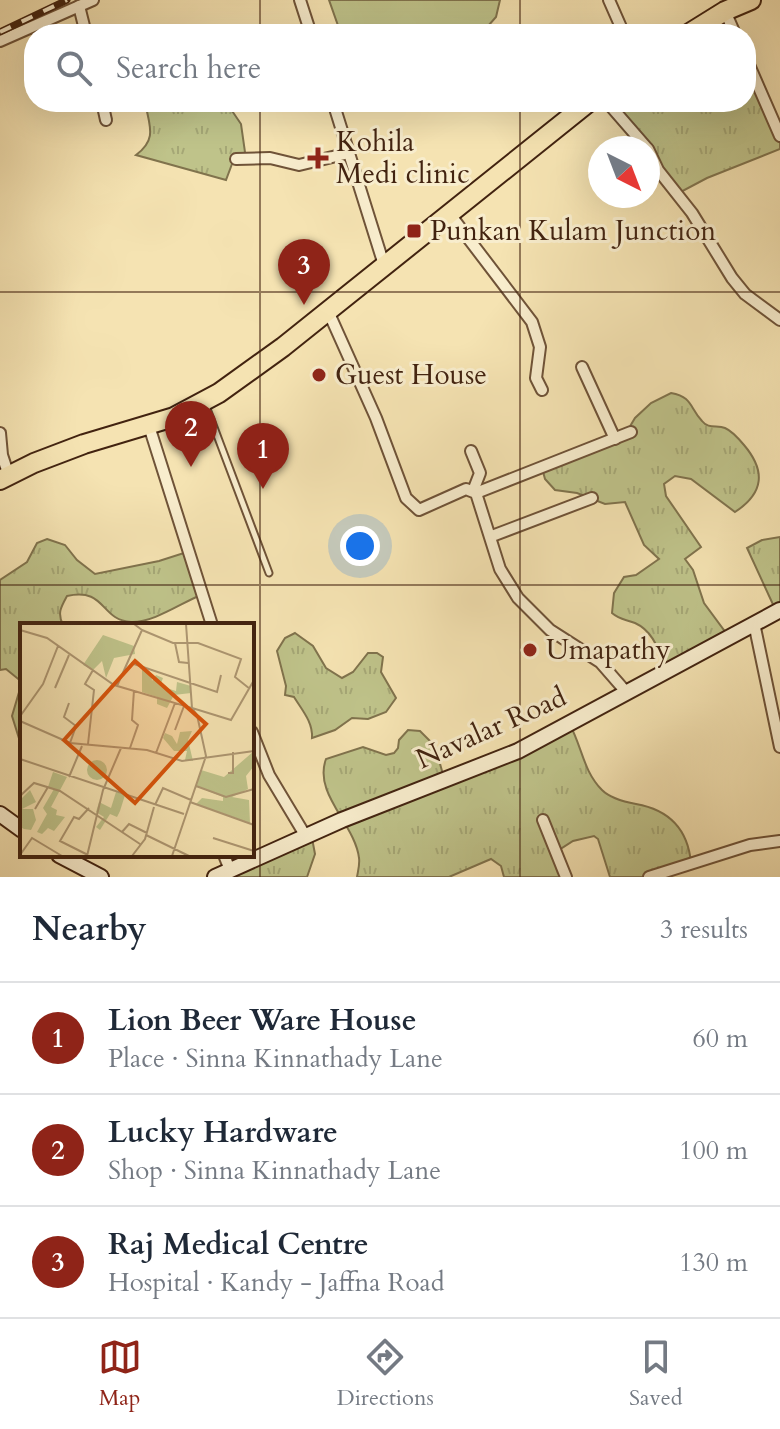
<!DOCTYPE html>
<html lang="en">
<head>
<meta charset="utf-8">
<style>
  body { margin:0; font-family:Cardo,serif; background:#f6f6f7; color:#1f2937 }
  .compass { position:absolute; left:588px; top:136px; width:72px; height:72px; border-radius:50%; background:#fff; box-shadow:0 8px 32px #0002; rotate:138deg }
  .you { position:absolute; left:360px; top:546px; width:28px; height:28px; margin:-20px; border:6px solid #fff; border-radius:50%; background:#1a73e8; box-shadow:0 0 0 12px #1a73e833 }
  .badge { display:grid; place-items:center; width:52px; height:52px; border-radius:50%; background:#8f2418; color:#fff; font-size:26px; font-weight:700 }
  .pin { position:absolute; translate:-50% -66px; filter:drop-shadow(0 2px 4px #0008) }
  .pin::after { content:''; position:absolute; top:42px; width:28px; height:24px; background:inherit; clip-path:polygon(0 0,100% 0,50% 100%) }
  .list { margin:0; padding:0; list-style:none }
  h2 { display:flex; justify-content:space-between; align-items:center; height:104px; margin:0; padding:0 32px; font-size:34px }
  h2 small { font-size:26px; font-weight:400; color:#747a83 }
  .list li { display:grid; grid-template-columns:52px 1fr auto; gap:24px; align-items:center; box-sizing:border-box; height:112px; padding:0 32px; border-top:2px solid #e0e1e3 }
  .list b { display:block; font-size:30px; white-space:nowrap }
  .list p { margin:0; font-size:26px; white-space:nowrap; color:#747a83 }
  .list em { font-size:26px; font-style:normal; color:#747a83 }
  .icon { flex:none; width:44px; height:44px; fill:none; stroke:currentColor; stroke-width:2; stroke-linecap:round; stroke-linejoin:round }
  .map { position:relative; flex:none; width:780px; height:877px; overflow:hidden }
  .search { position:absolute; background:#fff; box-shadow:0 8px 32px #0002; left:24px; right:24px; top:24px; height:88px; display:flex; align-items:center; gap:20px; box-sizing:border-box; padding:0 28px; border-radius:32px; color:#747a83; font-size:30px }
  .sheet { height:440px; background:#fff }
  nav { display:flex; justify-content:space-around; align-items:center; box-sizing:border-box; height:112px; border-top:2px solid #e0e1e3; background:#fff; font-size:22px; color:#747a83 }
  nav a { display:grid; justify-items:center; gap:4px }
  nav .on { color:#8f2418 }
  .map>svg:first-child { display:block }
  .grass { fill:url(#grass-tufts); stroke:#80734d; stroke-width:2 }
  .garden { fill:#bfc38a; stroke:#80734d; stroke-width:2 }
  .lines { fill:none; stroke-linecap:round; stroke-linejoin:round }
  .lane-casing { stroke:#6f5338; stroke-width:9 }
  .street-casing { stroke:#6f5338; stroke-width:14 }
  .secondary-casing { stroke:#422310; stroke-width:18 }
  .highway-casing { stroke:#422310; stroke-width:22 }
  .lane { stroke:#f8edcd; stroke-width:5 }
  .street { stroke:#f8edcd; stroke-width:10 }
  .secondary { stroke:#f8edcd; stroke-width:14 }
  .highway { stroke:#f5e3b2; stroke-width:18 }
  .rail-casing { stroke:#422310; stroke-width:7 }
  .rail { stroke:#f8edcd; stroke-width:4; stroke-dasharray:12; stroke-linecap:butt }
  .grid { fill:none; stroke:#422310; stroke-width:2; stroke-opacity:0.55 }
  .poi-dot { fill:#8f2418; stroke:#f8edcd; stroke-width:3 }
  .labels { text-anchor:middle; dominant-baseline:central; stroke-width:6; stroke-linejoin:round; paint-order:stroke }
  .poi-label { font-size:28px; fill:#422310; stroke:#f8edcd; text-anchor:start }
  .street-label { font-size:28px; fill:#422310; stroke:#f8edcd }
  .inset-road { fill:none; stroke:#ad9671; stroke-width:2 }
  .view { fill:#d7540c; fill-opacity:0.15; stroke:#d7540c; stroke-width:4 }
  .inset-edge { fill:none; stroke:#422310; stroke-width:4 }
</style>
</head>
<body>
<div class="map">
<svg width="780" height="877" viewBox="0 0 780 877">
  <defs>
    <pattern id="grass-tufts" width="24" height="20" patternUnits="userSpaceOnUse" patternTransform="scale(2)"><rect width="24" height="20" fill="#bfc38a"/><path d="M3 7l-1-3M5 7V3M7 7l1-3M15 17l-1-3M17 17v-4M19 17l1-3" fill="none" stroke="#a5a776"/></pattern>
  </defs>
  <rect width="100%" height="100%" fill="#f5e3b2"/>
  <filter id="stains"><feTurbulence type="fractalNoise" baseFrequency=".0025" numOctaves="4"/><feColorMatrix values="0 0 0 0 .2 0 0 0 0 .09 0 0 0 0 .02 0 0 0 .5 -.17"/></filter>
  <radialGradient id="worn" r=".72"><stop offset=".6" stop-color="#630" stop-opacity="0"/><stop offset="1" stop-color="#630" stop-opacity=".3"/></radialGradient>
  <g class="grass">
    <path d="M746,58L780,136V149L707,178L677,194L607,102H746Z"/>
    <path d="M145,102H226L241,124L245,152L232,164L226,180L136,155C158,139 149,125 145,102Z"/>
    <path d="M671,393C693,397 689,407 702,421C708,429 717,425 725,428C732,431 739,439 744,445C766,471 764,493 735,512L691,479L675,476L664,484L666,496L701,547L685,559L693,570L704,603L729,637L667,671C659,653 655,632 635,623C625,619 620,620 612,613L614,593L624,577L636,575L659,559L644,545L625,502L605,504L577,493L555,490L545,479L541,464L568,451L615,437L629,428L635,418L651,403Z"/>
    <path d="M780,537V610L776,611L747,548L762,540Z"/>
    <path d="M47,539L65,545L77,560L95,574L159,561L187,552L201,595C181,603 153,623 131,622C100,620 106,587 67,596C61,607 57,613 63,625H22V748L12,716L22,682L6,669L0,670V580L27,562L37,543Z"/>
    <path d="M295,633L313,646L326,668L342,678L353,672L368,653H377L383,657L381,672L396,698L386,712L368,719L352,718L335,730L312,738C313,722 302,710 294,697L285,695L286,686L277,651L285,638Z"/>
    <path d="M569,723C582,746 583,771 602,790C611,799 625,802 636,804C670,810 688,830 691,863L649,877H610L598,839L594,836L573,841L556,852L566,877H504L501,866L491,859L449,877H357C358,871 360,864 359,858C355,824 313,794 326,759L363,747L386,755L394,753L398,748L399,740L408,730L420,731L435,746L444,778Z"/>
    <path d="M311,833L315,854L307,877H217Z"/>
  </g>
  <path class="garden" d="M329,0H500L496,17L481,34H341Z"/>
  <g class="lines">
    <g class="lane-casing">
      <path id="lane" d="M206,406L269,573"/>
    </g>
    <g class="street-casing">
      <g id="street">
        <path d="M300,0L311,34"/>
        <path d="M609,0L624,34"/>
        <path d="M79,6L86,34"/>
        <path d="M725,11L735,34"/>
        <path d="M0,41L93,0"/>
        <path d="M746,58L780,136"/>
        <path d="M102,102L106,120"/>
        <path d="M333,102L384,265"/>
        <path d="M607,102L647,148"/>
        <path d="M648,149L658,170L692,213L732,278L745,294L780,320"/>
        <path d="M236,159L270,158L299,165L349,153"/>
        <path d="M449,213L532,322L540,347L536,378L542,390"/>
        <path d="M328,311L376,418L406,498L419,510L466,489L476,493L500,569L518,598L550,630L600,662L627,693"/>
        <path d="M582,367L615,439"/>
        <path d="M149,426L212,625"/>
        <path d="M0,433L2,455L9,476"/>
        <path d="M471,451L480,473L473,491"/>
        <path d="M476,493L631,432"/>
        <path d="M492,536L592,498"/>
        <path d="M754,623L780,747"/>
        <path d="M252,732L269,775L305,835"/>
        <path d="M543,820L566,877"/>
        <path d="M224,855L230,870"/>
        <path d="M649,877L750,845L780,841"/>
      </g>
    </g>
    <g class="secondary-casing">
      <g id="secondary">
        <path d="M0,814L22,830"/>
        <path d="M59,855L101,877"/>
        <path d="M215,877L342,820L518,751L780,610"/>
      </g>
    </g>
    <g class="highway-casing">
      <g id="highway">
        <path d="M688,34L725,11L751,0"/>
        <path d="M0,480L34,463L84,444L174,417L219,393L283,347L589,102"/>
      </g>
    </g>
    <use href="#lane" class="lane"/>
    <use href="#street" class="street"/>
    <use href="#secondary" class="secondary"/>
    <use href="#highway" class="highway"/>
    <g class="rail-casing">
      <path id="rail" d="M0,32L67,0"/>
    </g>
    <use href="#rail" class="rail"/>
  </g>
  <path class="grid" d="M260,0V34M520,0V34M260,102V877M520,102V877M0,292H780M0,585H780"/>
  <g class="poi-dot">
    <path d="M314 146h8v8h8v8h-8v8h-8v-8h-8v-8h8z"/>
    <rect x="406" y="223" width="16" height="16" rx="4"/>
    <circle cx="319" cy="375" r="8"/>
    <circle cx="530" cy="650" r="8"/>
  </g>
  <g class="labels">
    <g class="poi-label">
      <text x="336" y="142">Kohila<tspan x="336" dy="32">Medi clinic</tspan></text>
      <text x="430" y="231">Punkan Kulam Junction</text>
      <text x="335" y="375">Guest House</text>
      <text x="546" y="650">Umapathy</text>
    </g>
    <g class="street-label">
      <text transform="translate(491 728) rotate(-24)">Navalar Road</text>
    </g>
  </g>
  <g transform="translate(20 623)">
    <rect width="234" height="234" fill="#f5e3b2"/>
    <path d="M83,12L114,23L115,31L94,35L86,55L82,38L73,47L63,42ZM122,46L131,50L132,58L136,52L143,55L140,63L156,68L157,59L171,63V70L154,72L147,85L137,81V74L122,69ZM172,108L168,117L173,138L165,137L167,128H154L143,115L145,110L152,113L157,121L160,109ZM234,128V143L226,153L228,166L212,174L229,177L230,200L176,181L182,175L203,178V174L176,163L181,147L204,154ZM33,149L47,154L31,184L37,187L36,192L45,194L34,208L28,205L22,211L17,209L27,191L23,185L34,166L28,164ZM10,167L16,179L2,186H13L16,197L11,207L4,206L0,204V177ZM96,169L105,172L100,188L97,194L90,191L80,207L76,204L84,194L76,189L79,179L91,185Z" fill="#bfc38a"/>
    <path d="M67 147a10 10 0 1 1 20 0a10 10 0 1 1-20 0Z" fill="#bfc38a"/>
    <path class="inset-road" d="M166,1L172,85L211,97L234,57M0,7L27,15L94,62L172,85L177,92L186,133L152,233M122,7L153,20H178L221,36L215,54L230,66M155,20L159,39L168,40M111,40L197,69L201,52M97,63L122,7L114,1M35,65L49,32M49,80L44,94L56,103L50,120M1,92L23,61L38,23M0,98L50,120L127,127L162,138L234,128M155,107L164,83M68,121L74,67L65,61L73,47M110,125L118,102L112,97L114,67M136,130L155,80M0,136L164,191M208,150H213V129M49,154L62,123M176,163L206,174L234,166M0,173L14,160L40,168L120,221M170,179L234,202M135,182L143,165L171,177M15,186L28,164M102,209L109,201L127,210M126,212L169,233M193,215L234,228M0,232L12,215L42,233M68,232L40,218L54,194L59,196L69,185M67,233L83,167L101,125M112,233L125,216L134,184"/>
    <path class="view" d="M115,38L186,101L115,180L44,117Z"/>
    <rect width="234" height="234" class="inset-edge"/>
  </g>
  <rect width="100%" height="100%" filter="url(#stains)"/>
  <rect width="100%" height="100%" fill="url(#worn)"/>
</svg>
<svg class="compass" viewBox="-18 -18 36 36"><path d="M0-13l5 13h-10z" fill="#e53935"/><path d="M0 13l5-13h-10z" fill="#747a83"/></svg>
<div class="you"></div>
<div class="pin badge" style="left:263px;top:489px">1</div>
<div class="pin badge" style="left:191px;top:467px">2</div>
<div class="pin badge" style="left:304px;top:305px">3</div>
<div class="search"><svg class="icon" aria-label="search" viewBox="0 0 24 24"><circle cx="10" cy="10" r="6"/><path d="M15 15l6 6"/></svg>Search here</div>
</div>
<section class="sheet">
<h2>Nearby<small>3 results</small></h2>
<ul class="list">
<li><span class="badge">1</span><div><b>Lion Beer Ware House</b><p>Place · Sinna Kinnathady Lane</p></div><em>60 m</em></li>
<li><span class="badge">2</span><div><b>Lucky Hardware</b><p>Shop · Sinna Kinnathady Lane</p></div><em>100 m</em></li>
<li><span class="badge">3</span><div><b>Raj Medical Centre</b><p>Hospital · Kandy - Jaffna Road</p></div><em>130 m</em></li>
</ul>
</section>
<nav>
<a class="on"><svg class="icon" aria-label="map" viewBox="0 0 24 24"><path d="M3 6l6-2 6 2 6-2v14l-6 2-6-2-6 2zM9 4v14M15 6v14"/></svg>Map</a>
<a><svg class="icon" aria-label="directions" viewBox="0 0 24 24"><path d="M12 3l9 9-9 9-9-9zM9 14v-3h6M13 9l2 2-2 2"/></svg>Directions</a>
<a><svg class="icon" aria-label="saved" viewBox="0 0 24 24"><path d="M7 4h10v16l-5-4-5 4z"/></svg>Saved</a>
</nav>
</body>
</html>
